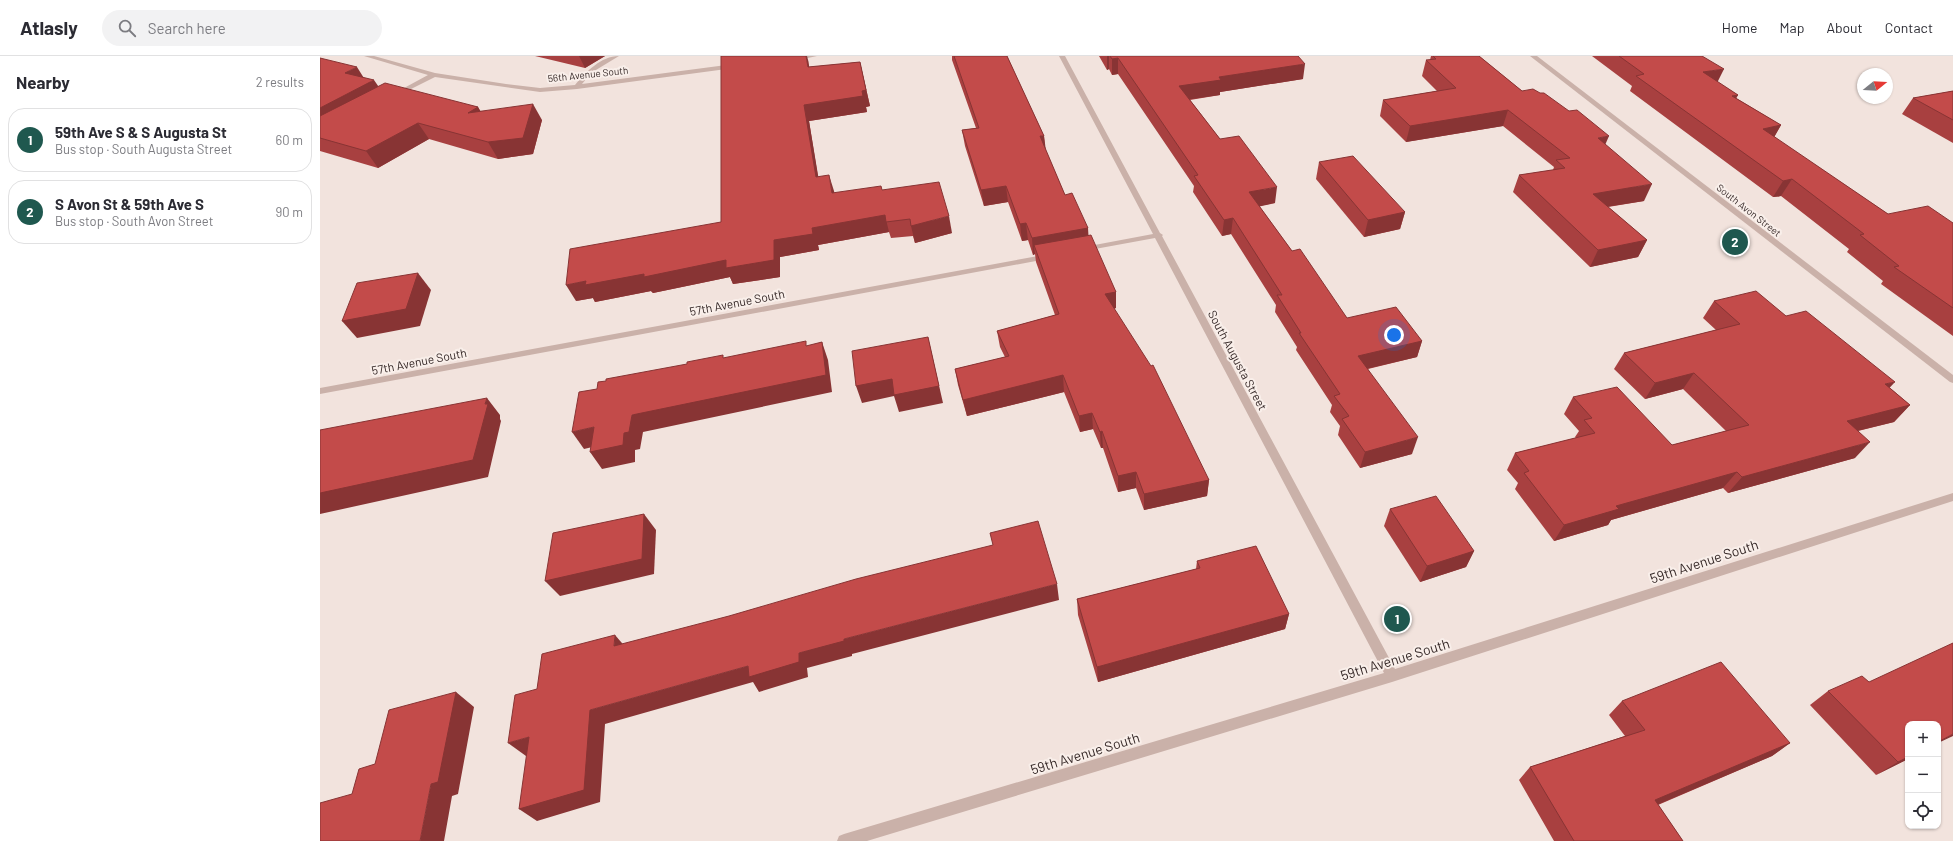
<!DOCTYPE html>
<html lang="en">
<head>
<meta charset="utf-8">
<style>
  body { margin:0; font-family:Barlow,sans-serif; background:#f2f2f3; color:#2b2b33 }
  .controls { position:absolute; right:12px; bottom:12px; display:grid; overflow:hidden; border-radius:8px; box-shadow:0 1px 3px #0004 }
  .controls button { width:36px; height:36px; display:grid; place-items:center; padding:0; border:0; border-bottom:1px solid #e1e1e2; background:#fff; color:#2b2b33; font:20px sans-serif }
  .compass { position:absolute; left:1537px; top:12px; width:36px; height:36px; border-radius:50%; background:#fff; box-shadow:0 1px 3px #0004; rotate:72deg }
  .you { position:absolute; left:1074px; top:279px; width:14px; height:14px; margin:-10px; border:3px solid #fff; border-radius:50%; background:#1a73e8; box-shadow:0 0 0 6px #1a73e833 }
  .badge { display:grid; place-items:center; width:26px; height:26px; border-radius:50%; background:#1f584f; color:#fff; font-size:13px; font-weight:700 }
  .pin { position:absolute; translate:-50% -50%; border:2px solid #fff; box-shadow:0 1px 4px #0006 }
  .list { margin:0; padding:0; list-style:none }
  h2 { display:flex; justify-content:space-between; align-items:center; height:52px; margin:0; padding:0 16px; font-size:17px }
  h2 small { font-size:13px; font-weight:400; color:#7c7c81 }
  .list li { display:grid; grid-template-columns:26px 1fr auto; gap:12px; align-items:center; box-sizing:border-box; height:64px; margin:0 8px 8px; padding:0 8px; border:1px solid #e1e1e2; border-radius:16px }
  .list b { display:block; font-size:15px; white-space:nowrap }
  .list p { margin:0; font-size:13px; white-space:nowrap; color:#7c7c81 }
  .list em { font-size:13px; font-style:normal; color:#7c7c81 }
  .icon { flex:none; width:22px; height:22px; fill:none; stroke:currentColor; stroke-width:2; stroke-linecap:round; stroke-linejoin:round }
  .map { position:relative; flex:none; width:1633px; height:785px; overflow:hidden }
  header { display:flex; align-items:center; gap:24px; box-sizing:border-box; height:56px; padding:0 20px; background:#fff; border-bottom:1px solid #e1e1e2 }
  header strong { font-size:19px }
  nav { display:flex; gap:22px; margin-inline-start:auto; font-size:14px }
  .search { width:280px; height:36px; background:#f2f2f3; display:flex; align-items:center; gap:10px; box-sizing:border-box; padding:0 14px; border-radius:22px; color:#7c7c81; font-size:15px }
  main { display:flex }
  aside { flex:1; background:#fff }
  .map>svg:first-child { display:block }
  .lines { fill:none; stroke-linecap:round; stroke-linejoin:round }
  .minor { fill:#cab1a9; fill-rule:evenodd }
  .wall { fill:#a84040 }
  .shaded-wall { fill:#883434 }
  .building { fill:#c34b4a; stroke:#883434 }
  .labels { text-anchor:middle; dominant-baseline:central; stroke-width:4; stroke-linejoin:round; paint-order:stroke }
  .far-street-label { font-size:10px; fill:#372a29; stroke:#f9efea }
  .street-label { font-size:12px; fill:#372a29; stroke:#f9efea }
  .near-street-label { font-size:14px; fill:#372a29; stroke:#f9efea }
</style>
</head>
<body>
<header>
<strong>Atlasly</strong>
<div class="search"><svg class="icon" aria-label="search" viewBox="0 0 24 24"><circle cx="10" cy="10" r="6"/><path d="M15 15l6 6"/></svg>Search here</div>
<nav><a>Home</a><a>Map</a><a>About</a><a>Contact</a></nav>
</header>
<main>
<aside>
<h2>Nearby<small>2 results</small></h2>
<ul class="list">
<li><span class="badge">1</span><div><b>59th Ave S &amp; S Augusta St</b><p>Bus stop · South Augusta Street</p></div><em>60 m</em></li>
<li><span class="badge">2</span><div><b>S Avon St &amp; 59th Ave S</b><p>Bus stop · South Avon Street</p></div><em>90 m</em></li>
</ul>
</aside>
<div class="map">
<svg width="1633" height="785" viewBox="0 0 1633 785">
  <rect width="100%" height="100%" fill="#f2e3dd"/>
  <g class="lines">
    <g class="minor">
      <path d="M44,0H54L115,17L186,28L220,32L255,29C266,16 281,0 299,0L271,17L262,28L414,8L417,10L414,12L257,33L220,36L115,21L75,41L73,40V38L108,19Z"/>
      <path d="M482,0H497L474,5L471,3Z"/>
      <path d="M739,0H745L840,177L843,179L842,180L1075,613L1633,437V445L1072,626L547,785H517L519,780L524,778L1064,617L835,182L764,195L760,193L764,191L833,178Z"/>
      <path d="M1210,0H1217L1633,319V327L1630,326Z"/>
      <path d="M729,198H732V202L0,338V332Z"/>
    </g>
  </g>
  <g class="wall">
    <path d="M215,0H285L265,12Z"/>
    <path d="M632,0H687L724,80L725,93L745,139L768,172V179L796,236V252L794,253L889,424L887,440L824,454L816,432L798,436L783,392H781L773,373L760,376L744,336L647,360L638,329L635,313L685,301L680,291L677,275L735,259L716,206L715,198L713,199L708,184L702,185L688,146L664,150L645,90L642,74L656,72L632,4Z"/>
    <path d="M779,0H978L983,23L900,36V39L870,44L900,83L955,147L939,150L972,195L1027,262L1102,285L1097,301L1048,313L1092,398L1040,412L1018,379L1020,370L1010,356L1012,349L976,294L977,291L955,256L956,249L911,178L902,180L873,136L874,130L798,18L792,19L789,13L787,14Z"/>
    <path d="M1111,0H1159L1202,35L1285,88L1324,145L1288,151L1327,184L1318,201L1270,211L1193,136L1199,119L1233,114L1234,111L1183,70L1086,86L1060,60L1063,44L1117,35L1102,20L1106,4H1110Z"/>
    <path d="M1272,0H1382L1397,26L1418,39L1416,42L1461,69L1454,81L1568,158L1633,167V280L1561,228L1563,225L1527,196L1529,193L1461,140L1453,141L1310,35L1312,30Z"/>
    <path d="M0,2L44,22L58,31L158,51L160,55L222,64L213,98L178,103L109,83L58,112L0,95Z"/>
    <path d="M488,4L489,11L540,6L550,50L546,51L547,56L489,65L498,121L514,137L562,134L632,177L595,187L593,180L571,182L569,176L498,189L499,194L460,201V221L413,228L410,221L333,237L331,235L275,246L273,242L256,245L401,166Z"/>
    <path d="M1633,35V87L1582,58L1593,42Z"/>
    <path d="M999,106L1085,156L1080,173L1044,181L996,123Z"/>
    <path d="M1394,245L1466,260L1570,332L1590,349L1574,366L1538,375L1535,402L1408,437L1403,432L1291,464L1288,469L1234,485L1195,433L1198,427L1187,414L1195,397L1256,382L1255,381L1259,375L1244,358L1253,341L1352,389L1406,375L1363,333L1325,343L1294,313L1304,297L1396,274L1383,262Z"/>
    <path d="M1070,453L1154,495L1146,511L1100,526L1064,470Z"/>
    <path d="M877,505L969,558L965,573L778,626L758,559L757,543L876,513Z"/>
    <path d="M1508,635L1588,668V703L1556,719L1490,649Z"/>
    <path d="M1302,645L1470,687L1452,700L1338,749L1363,785H1234L1199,724L1210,711L1305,680L1289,659Z"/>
  </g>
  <g class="shaded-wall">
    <path d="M259,0H285L265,12Z"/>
    <path d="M486,0H487L488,4L492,27L488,11Z"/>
    <path d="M787,0H789V13L787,14Z"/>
    <path d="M798,2V18L792,19V3Z"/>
    <path d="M540,6L550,50L546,51L547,56L489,65L501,137L496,121L484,49L542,35Z"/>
    <path d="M985,8L983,23L900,36V39L858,45L859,30L899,21Z"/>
    <path d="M37,11L47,27L25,17Z"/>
    <path d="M1404,13L1396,29L1383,16Z"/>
    <path d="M54,24L65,40L0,74V52Z"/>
    <path d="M1418,39L1409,55L1412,40Z"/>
    <path d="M213,48L222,64L213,98L178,103L168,86Z"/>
    <path d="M158,51L168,68L148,57Z"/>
    <path d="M1188,54L1183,70L1086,86L1090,70Z"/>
    <path d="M98,67L109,83L58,112L46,95Z"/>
    <path d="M1461,69L1452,85L1443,73Z"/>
    <path d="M720,80H724L726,95Z"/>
    <path d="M1289,80L1282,96L1278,82Z"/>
    <path d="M509,119L514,135L517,154L512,137Z"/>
    <path d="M1472,123L1461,140L1453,141L1463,125Z"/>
    <path d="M1332,128L1324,145L1266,154L1273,138Z"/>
    <path d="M686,130L688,146L664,150L661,134Z"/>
    <path d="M957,131L955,147L928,153L929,136Z"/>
    <path d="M1085,156L1080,173L1044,181L1048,164Z"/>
    <path d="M565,159L569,176L498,189L499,194L460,201V221L413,228L410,221L333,237L331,235L275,246L273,242L256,245L246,229L454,184L492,172Z"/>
    <path d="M629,160L632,177L595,187L591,170Z"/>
    <path d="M913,162L911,178L902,180L904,164Z"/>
    <path d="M706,167L708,184L702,185L700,168Z"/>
    <path d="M768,172L769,188L714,189L715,198L713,199L712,182Z"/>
    <path d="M1327,184L1318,201L1270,211L1278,194Z"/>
    <path d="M98,217L111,234L100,270L37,282L22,265Z"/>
    <path d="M796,236V252L785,254V238Z"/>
    <path d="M608,281L623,347L579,356L574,340L542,347L536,330Z"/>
    <path d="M1102,285L1097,301L1033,316L1038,300Z"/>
    <path d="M502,286L508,304L512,336L323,376L320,393L315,394V406L282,413L270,396L304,377L312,359Z"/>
    <path d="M1374,317L1363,333L1325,343L1335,327Z"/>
    <path d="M743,319L744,336L647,360L643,344Z"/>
    <path d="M1575,326L1560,342L1565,328Z"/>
    <path d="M167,342L180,359V363L181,365L168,421L0,458V437L165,348Z"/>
    <path d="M1590,349L1574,366L1512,381L1527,365Z"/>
    <path d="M772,357L773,373L760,376L759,360Z"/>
    <path d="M274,371L285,388L264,393L252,376Z"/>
    <path d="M782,375L783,392H781L780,376Z"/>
    <path d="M1098,381L1092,398L1040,412L1045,396Z"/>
    <path d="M1550,386L1535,402L1408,437L1422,421Z"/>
    <path d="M816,416V432L798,436V420Z"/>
    <path d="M1417,416L1403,432L1291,464L1288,469L1234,485L1244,469L1296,450Z"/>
    <path d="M889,424L887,440L824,454V438Z"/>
    <path d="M324,458L336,474L334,518L240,540L225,525Z"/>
    <path d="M1154,495L1146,511L1100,526L1107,510Z"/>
    <path d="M737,528L739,544L532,598V600L487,612L488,621L439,636L433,626L285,668L280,746L217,765L199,753L270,654L428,610L479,597L524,583Z"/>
    <path d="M969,558L965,573L778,626L777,611Z"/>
    <path d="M295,579L308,594L294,590Z"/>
    <path d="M136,636L154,651L138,738L132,740L124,785H100L111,728Z"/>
    <path d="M1633,678V680L1618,687V686Z"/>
    <path d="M209,681L225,695L206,700L188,687Z"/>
    <path d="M1470,687L1452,700L1320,756L1335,744Z"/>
    <path d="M1588,701V703L1556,719L1578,706Z"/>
  </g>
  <g class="building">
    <path d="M401,0H486L488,11L540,6L546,34L542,35L543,40L484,49L496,121L509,119L512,137L561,130L562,134L619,126L629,160L591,170L590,163L566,166L565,159L492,172L493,178L454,184V204L406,212V204L324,221V218L265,229L266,225L246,229L250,193L401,166Z"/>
    <path d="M634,0H687L724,80H720L745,139L752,137L768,172L712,182L706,167L700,168L686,130L661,134L642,74L659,72Z"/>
    <path d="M790,0H978L985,8L899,21L901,24L859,30L900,83L919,80L957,131L929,136L972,195L980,193L1027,262L1076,251L1102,285L1038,300L1098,381L1045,396L1022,363L1029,360L1014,340L1020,338L979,277H981L957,239H962L913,162L904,164L874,120L878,119L798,2L792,3Z"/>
    <path d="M1113,0H1159L1202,35L1213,33L1220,37H1224L1249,55L1257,54L1289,80L1278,82L1332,128L1273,138L1327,184L1278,194L1199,119L1245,112L1236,104L1250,102L1188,54L1090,70L1063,44L1136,32L1106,4L1116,3Z"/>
    <path d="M1299,0H1382L1404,13L1383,16L1418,39L1412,40L1461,69L1443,73L1568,158L1608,150L1633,167V252L1574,211L1579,210L1540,179L1544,178L1472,123L1463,125L1316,20L1324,18Z"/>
    <path d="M0,2L37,11L25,17L54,24L0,52Z"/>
    <path d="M65,27L158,51L148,57L213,48L203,82L168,86L98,67L46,95L0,82V60Z"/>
    <path d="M1633,35V64L1593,42Z"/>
    <path d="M1033,100L1085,156L1048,164L999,106Z"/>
    <path d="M771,179L796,236L785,238L831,310L833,309L889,424L824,438L816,416L798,420L782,375L780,376L772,357L759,360L743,319L643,344L635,313L689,300L677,275L739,258L714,189Z"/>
    <path d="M98,217L86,253L22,265L37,227Z"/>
    <path d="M1436,235L1466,260L1486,255L1575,326L1565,328L1590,349L1527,365L1550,386L1422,421L1417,416L1296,450L1299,453L1244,469L1204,417L1209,415L1195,397L1275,377L1264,364L1272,362L1253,341L1297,331L1352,389L1429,369L1374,317L1335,327L1304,297L1420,268L1394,245Z"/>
    <path d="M608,281L619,330L574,339L572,323L536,330L532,295Z"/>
    <path d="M486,285V290L502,286L506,319L312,359L309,376L304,377L303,389L270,396L274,371L252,376L259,336L277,333L278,326L286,325V323L367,308V306L403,299V302Z"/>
    <path d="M167,342L165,348H168L153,404L0,437V374Z"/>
    <path d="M1116,440L1154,495L1107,510L1070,453Z"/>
    <path d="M324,458L322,503L225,525L233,477Z"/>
    <path d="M718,465L737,528L524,583V585L479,597V606L429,621L428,610L270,654L264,734L199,753L209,681L188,687L195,639L217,633L222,598L295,579L294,590L409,560L536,523L673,489L670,477Z"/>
    <path d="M936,490L969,558L777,611L757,543L880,512L877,505Z"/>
    <path d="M1633,587V678L1618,686V668H1588V701L1578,706L1508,635L1542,620L1549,626Z"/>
    <path d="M1401,606L1470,687L1335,744L1363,785H1254L1210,711L1325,674L1302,645Z"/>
    <path d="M136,636L118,726L111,728L100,785H0V747L32,738L39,713L55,708L69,654Z"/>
  </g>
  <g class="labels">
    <g class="far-street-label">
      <text transform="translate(268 18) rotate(-6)">56th Avenue South</text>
      <text transform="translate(1429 154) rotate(38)">South Avon Street</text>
    </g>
    <g class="street-label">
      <text transform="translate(417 246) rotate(-11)">57th Avenue South</text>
      <text transform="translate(918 304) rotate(62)">South Augusta Street</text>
      <text transform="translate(99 305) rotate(-11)">57th Avenue South</text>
    </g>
    <g class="near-street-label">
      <text transform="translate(1384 505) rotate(-18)">59th Avenue South</text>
      <text transform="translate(1075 603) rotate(-17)">59th Avenue South</text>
      <text transform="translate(765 697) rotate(-17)">59th Avenue South</text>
    </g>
  </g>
</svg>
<div class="controls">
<button>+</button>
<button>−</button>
<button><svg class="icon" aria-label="locate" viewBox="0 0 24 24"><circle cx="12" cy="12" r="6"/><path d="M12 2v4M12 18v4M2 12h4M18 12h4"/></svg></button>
</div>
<svg class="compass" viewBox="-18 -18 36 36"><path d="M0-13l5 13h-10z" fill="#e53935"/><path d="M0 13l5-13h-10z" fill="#7c7c81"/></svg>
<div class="you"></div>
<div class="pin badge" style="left:1077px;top:563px">1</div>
<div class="pin badge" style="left:1415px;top:186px">2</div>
</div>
</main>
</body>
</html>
